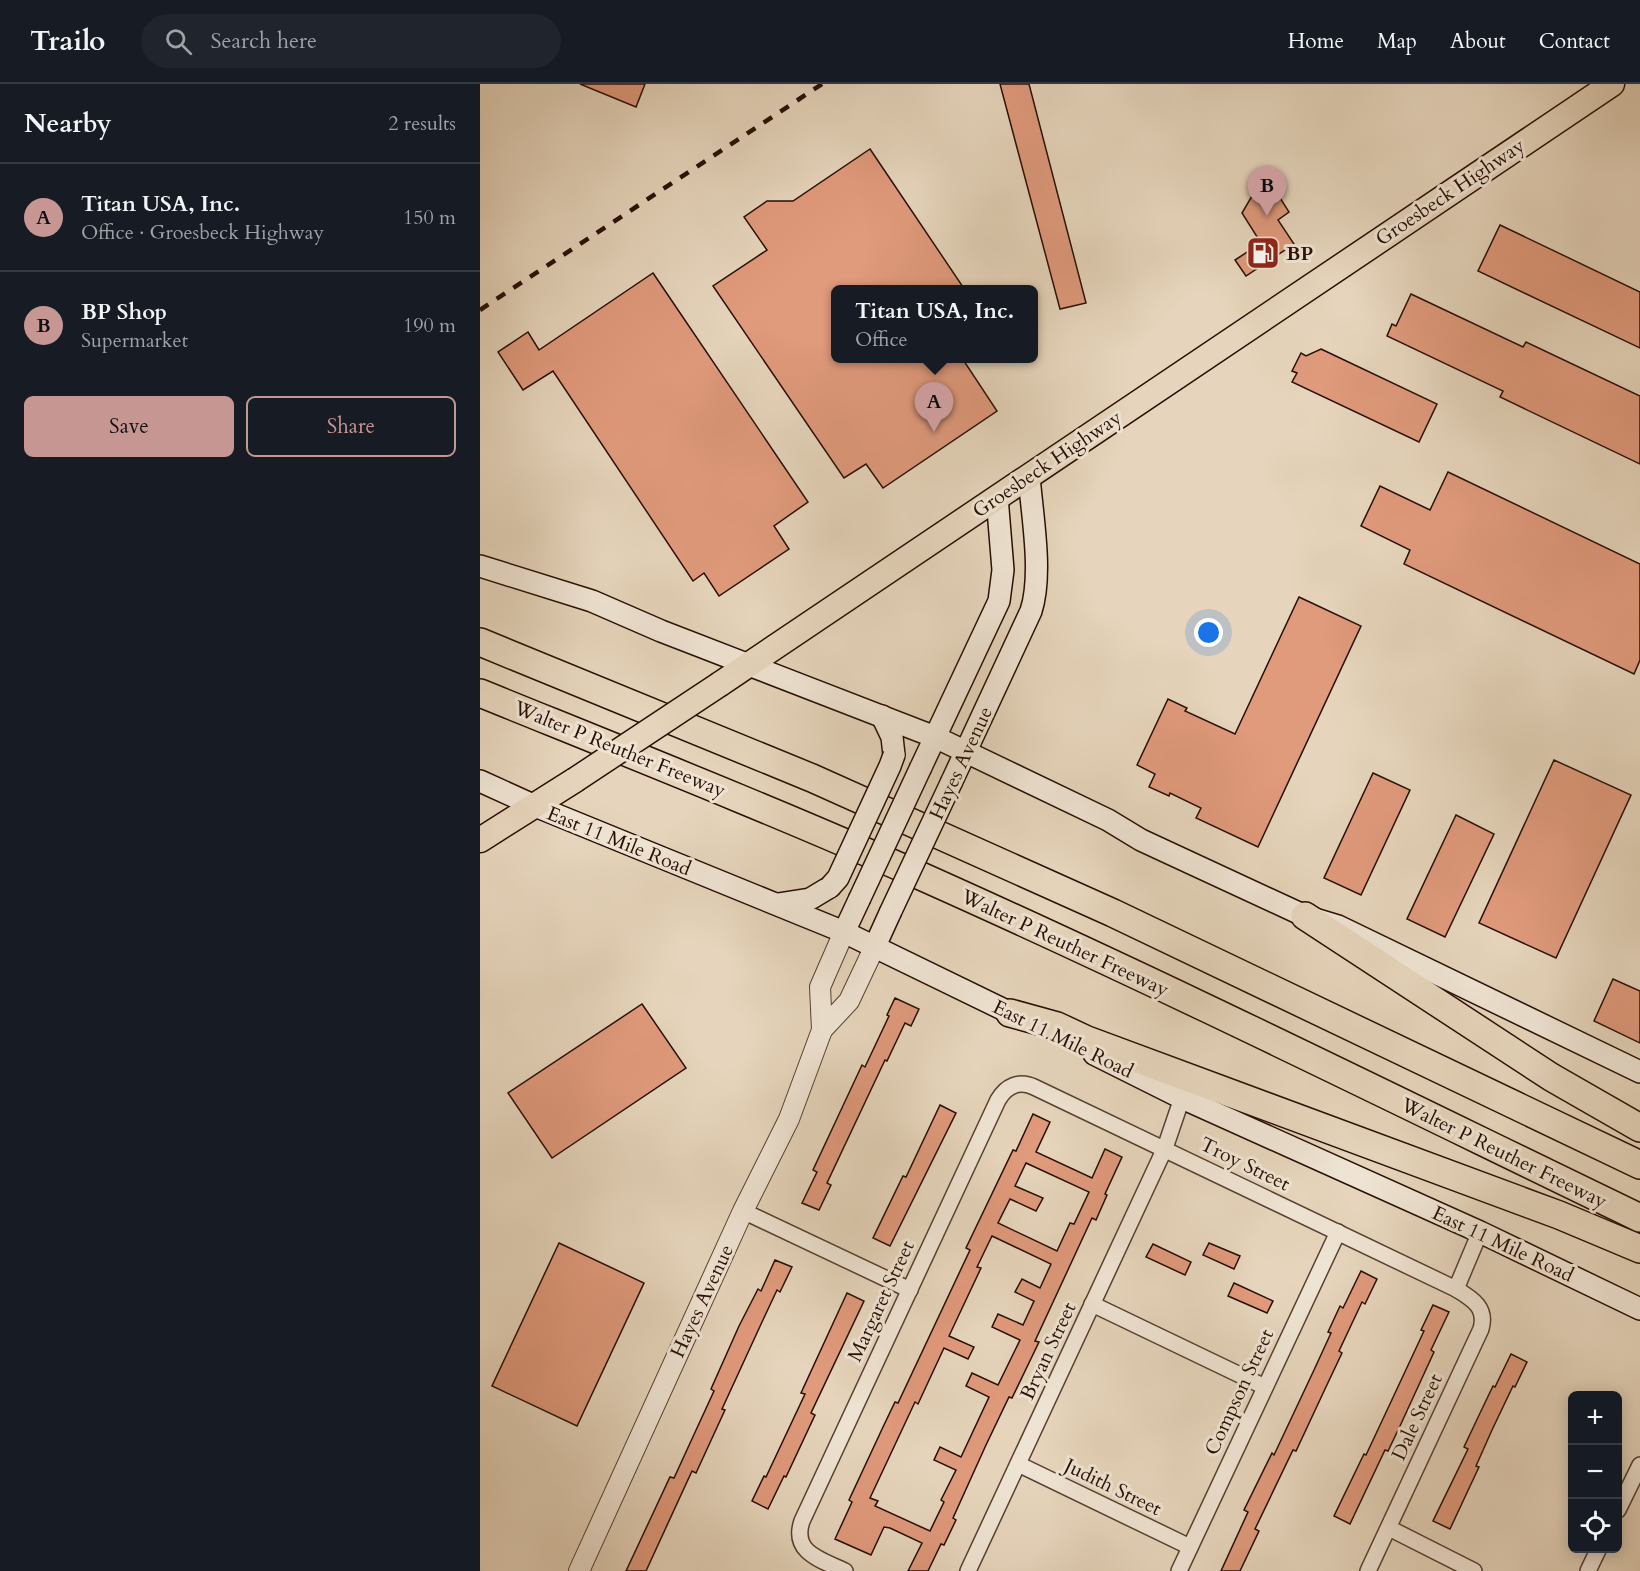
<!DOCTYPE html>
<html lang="en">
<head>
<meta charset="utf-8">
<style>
  body { margin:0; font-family:Cardo,serif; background:#20242c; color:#f1f3f6 }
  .controls { position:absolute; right:18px; bottom:18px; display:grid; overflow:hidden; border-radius:9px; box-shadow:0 3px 15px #0003 }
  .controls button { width:54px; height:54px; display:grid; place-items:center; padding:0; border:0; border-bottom:2px solid #363941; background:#171b24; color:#f1f3f6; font:30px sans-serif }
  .you { position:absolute; left:729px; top:549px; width:21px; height:21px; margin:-15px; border:4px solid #fff; border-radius:50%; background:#1a73e8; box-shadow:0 0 0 9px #1a73e833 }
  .badge { display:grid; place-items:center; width:39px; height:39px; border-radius:50%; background:#c59692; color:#111; font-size:20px; font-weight:700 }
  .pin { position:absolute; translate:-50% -50px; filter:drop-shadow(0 2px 3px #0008) }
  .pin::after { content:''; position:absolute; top:32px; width:21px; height:18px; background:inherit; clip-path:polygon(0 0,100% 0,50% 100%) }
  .popup { position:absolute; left:351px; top:201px; width:207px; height:78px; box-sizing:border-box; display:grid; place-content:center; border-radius:9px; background:#171b24; filter:drop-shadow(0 2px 4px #0005); font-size:20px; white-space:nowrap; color:#9ea1a6 }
  .popup b { font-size:22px; color:#f1f3f6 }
  .popup::after { content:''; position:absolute; left:50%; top:100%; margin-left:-12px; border:12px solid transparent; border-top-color:#171b24 }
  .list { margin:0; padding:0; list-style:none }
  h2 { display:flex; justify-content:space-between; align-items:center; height:78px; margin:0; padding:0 24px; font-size:26px }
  h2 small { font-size:20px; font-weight:400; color:#9ea1a6 }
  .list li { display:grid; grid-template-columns:39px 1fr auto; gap:18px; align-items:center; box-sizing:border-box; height:108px; padding:0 24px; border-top:2px solid #363941 }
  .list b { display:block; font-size:22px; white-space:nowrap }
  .list p { margin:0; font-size:20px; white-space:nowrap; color:#9ea1a6 }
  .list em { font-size:20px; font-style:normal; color:#9ea1a6 }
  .actions { display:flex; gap:12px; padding:18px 24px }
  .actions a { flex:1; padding:14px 0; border:2px solid #c59692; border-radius:9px; text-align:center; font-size:21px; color:#c59692 }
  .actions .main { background:#c59692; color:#111 }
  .icon { flex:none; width:33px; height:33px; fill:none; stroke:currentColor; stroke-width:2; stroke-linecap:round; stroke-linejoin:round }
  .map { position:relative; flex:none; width:1160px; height:1487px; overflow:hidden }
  header { display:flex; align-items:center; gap:36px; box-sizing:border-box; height:84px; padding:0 30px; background:#171b24; border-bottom:2px solid #363941 }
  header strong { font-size:28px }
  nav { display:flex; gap:33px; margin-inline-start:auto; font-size:21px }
  .search { width:420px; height:54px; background:#20242c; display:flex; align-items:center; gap:15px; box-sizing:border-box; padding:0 21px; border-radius:33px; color:#9ea1a6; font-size:22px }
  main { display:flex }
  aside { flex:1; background:#171b24 }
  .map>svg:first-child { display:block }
  .building { fill:#e09a7c; stroke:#270e03; stroke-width:1.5; fill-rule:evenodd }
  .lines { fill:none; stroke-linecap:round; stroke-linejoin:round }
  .minor-casing { stroke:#574031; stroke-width:18 }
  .tertiary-casing { stroke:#574031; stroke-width:22 }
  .secondary-casing { stroke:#270e03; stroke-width:24 }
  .primary-casing { stroke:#270e03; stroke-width:27 }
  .motorway-casing { stroke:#270e03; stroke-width:30 }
  .minor { stroke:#efe4d3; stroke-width:15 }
  .tertiary { stroke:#efe4d3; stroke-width:20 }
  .secondary { stroke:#efe4d3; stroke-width:21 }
  .primary { stroke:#e6d5bc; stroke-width:24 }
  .motorway { stroke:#e6d5bc; stroke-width:27 }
  .rail { stroke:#270e03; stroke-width:4.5; stroke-dasharray:10 10; stroke-linecap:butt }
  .secondary-bridge-casing { stroke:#270e03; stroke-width:24; stroke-linecap:butt }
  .primary-bridge-casing { stroke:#270e03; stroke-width:27; stroke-linecap:butt }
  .secondary-bridge { stroke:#efe4d3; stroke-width:21 }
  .primary-bridge { stroke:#e6d5bc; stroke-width:24 }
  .labels { text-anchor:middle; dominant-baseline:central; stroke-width:6; stroke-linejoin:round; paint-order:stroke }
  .street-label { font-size:20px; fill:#270e03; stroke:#efe4d3 }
  .poi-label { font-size:20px; font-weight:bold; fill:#270e03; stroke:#efe4d3; text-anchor:start }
</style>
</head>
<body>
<header>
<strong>Trailo</strong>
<div class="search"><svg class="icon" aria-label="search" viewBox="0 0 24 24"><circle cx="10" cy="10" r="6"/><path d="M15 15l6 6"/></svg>Search here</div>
<nav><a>Home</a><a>Map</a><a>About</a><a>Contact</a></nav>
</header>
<main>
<aside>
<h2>Nearby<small>2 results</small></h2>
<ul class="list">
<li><span class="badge">A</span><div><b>Titan USA, Inc.</b><p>Office · Groesbeck Highway</p></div><em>150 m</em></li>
<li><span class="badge">B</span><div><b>BP Shop</b><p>Supermarket</p></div><em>190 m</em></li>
</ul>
<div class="actions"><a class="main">Save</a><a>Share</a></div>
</aside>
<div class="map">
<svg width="1160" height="1487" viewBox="0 0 1160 1487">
  <rect width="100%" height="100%" fill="#e6d5bc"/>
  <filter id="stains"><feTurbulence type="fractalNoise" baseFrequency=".00333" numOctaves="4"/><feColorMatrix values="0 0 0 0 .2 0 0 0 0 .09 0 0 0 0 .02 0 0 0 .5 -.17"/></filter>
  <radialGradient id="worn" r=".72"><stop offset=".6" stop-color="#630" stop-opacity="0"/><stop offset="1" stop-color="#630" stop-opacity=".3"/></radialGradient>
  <g class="building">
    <path d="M100,0H165L156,23Z"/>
    <path d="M520,0H549L606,219L580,225Z"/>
    <path d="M390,65L485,206H355V274H482L517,327L403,404L386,380L364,394L233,202L287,166L264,133L287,117H313Z"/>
    <path d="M779,100L797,109L809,128L798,136L814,160L766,192L755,176L781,159L762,129Z"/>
    <path d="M1020,141L1160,208V264L998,187Z"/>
    <path d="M173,189L328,418L294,442L309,465L239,512L224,489L213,497L73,287L43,306L18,268L48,248L59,266Z"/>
    <path d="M931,210L1043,263L1046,258L1160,312V380L1020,313L1023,307L907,252L912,240L916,242Z"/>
    <path d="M841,265L957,320L939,358L812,298L817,289L812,287L821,269L826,272Z"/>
    <path d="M968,388L1160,480V576L1154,590L924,480L930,466L881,442L900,402L950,426Z"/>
    <path d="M819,513L881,542L778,763L716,734L721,724L690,709L689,712L669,703L675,690L657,681L688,615L707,624L705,627L755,650Z"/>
    <path d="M1074,676L1151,711L1076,874L999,839Z"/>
    <path d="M893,689L930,706L881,811L844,794Z"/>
    <path d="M976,731L1014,750L965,853L927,835Z"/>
    <path d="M1133,895L1160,907V959L1114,937Z"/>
    <path d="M415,914L439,925L431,942L425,939L407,977L405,976L347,1099L351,1101L339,1126L322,1119L337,1088L333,1086L382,981L385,983L409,932L407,931Z"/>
    <path d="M162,920L206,984L72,1074L28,1009Z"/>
    <path d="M460,1021L476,1029L410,1162L393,1154L423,1092L426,1093Z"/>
    <path d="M553,1030L570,1038L556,1068L612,1094L625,1065L642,1073L625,1110L627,1111L616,1136L612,1134L555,1257L559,1258L532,1314L529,1313L506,1361L473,1434L476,1436L464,1461L461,1460L448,1487H428L442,1459L410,1444L404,1443L391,1471L355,1455L372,1418L369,1416L403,1343L415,1318L418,1319L490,1166L486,1164L533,1066L536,1067ZM546,1079L609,1108L594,1140L590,1139L577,1167L518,1139L530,1115L556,1127L563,1114L535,1102ZM512,1152L571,1180L560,1204L542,1195L535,1208L554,1217L543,1241L518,1230L512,1243L540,1256L518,1301L492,1289L486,1302L509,1313L481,1373L460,1363L454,1376L476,1386L461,1416L464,1418L450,1447L395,1422L398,1417L390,1414L435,1318L438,1320L464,1264L488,1275L494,1263L469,1252L501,1184L497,1183Z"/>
    <path d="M79,1159L164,1199L97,1342L12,1302Z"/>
    <path d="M729,1159L760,1172L754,1185L723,1171Z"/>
    <path d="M673,1160L711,1178L705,1191L666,1173Z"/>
    <path d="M295,1176L312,1183L300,1208L297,1206L282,1238L242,1325L245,1326L216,1389L212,1387L166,1487H146L190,1393L194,1394L211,1357L234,1307L231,1305L259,1242L278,1205L281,1207Z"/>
    <path d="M881,1187L897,1195L885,1220L882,1218L859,1267L862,1269L845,1305L816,1367L813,1366L775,1445L779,1447L760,1487H741L768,1428L764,1426L792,1369L794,1371L834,1286L851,1249L848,1248L860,1222L863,1224Z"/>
    <path d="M754,1199L793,1217L787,1229L748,1212Z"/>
    <path d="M367,1209L384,1217L331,1329L335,1331L306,1393L304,1392L288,1425L272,1417L284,1392L286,1393L325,1310L321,1309Z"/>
    <path d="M953,1221L969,1228L951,1266L954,1268L920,1342L908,1367L905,1366L870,1440L854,1432L884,1370L886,1371L909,1322L944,1247L941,1246Z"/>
    <path d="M1031,1270L1047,1278L1035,1303L1033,1302L1012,1346L996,1382L999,1383L970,1445L953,1437L988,1365L984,1363L1001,1327L1013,1302L1015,1303Z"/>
  </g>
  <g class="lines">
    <g class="minor-casing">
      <g id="minor">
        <path d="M263,1127L430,1206"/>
        <path d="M976,1205L1000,1148"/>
        <path d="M612,1220L785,1303"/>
        <path d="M538,1380L710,1463"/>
        <path d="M1138,1426L1160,1381"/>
        <path d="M909,1444L994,1487"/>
        <path d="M365,1487C342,1476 311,1469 322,1437L518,1016C526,1002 539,996 554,1003L976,1205C993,1215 1007,1224 1001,1245L888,1487"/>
        <path d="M488,1487L685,1064L702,1014"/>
        <path d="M699,1487L858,1148"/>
        <path d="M1108,1487L1119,1464"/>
      </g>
    </g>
    <g class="tertiary-casing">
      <g id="tertiary">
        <path d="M342,946L369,917L395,862"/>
        <path d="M99,1487L263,1127L309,1035L342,946L340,903L364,848"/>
      </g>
    </g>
    <g class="secondary-casing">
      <g id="secondary">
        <path d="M0,482L112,517L181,547L455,653L628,736L661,756L825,832L858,842L1160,988"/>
        <path d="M402,632L412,653L414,671"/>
        <path d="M441,683L519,517L523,486L517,413"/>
        <path d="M0,697L55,722L364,848L543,935"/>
        <path d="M472,697L551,527C563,490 552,431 549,392"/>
        <path d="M298,820L330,815L350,803"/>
        <path d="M364,848L379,816"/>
        <path d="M395,862L410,829"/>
        <path d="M614,970L702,1014L1000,1148L1160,1225"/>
      </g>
    </g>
    <g class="primary-casing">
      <g id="primary">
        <path d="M240,600L1132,0"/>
        <path d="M0,756L95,696"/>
      </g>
    </g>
    <g class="motorway-casing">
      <g id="motorway">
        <path d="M0,558L332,694L633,829L1160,1081"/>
        <path d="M0,609C148,669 297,728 443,793C685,901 922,1019 1160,1134"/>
        <path d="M825,832L1071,993L1160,1044"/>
        <path d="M530,929L577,942L607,956L1079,1131L1160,1165"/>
      </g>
    </g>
    <use href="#minor" class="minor"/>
    <use href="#tertiary" class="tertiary"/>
    <use href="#secondary" class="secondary"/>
    <use href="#primary" class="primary"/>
    <use href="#motorway" class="motorway"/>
    <path class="rail" d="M0,226L342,0"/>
    <g class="secondary-bridge-casing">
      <g id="secondary-bridge">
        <path d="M350,803L358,794L410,682L414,671"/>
        <path d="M379,816L441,683"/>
        <path d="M410,829L472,697"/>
      </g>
    </g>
    <g class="primary-bridge-casing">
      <path id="primary-bridge" d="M95,696L240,600"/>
    </g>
    <use href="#secondary-bridge" class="secondary-bridge"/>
    <use href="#primary-bridge" class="primary-bridge"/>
  </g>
  <defs>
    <g id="fuel-square" transform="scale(1.725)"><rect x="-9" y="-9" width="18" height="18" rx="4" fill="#8f2418" stroke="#efe4d3"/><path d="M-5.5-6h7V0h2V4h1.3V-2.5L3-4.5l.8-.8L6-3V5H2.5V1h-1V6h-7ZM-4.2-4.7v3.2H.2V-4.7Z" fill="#fff"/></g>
  </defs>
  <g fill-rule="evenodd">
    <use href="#fuel-square" x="783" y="169"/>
  </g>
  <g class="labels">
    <g class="street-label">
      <text transform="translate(970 108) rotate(-34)">Groesbeck Highway</text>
      <text transform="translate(567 380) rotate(-34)">Groesbeck Highway</text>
      <text transform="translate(140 665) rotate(22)">Walter P Reuther Freeway</text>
      <text transform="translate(481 679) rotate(-65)">Hayes Avenue</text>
      <text transform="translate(139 757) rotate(22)">East 11 Mile Road</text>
      <text transform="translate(585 859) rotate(25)">Walter P Reuther Freeway</text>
      <text transform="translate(583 955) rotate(26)">East 11 Mile Road</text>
      <text transform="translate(1024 1069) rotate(26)">Walter P Reuther Freeway</text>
      <text transform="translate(765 1080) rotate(26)">Troy Street</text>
      <text transform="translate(1023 1160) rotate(25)">East 11 Mile Road</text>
      <text transform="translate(222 1217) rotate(-65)">Hayes Avenue</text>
      <text transform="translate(401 1217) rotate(-65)">Margaret Street</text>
      <text transform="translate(568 1267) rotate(-65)">Bryan Street</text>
      <text transform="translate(759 1308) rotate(-65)">Compson Street</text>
      <text transform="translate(937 1333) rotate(-65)">Dale Street</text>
      <text transform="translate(633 1403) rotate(26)">Judith Street</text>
    </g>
    <g class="poi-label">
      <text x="806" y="169">BP</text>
    </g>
  </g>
  <rect width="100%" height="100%" filter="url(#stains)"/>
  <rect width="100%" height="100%" fill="url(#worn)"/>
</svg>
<div class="controls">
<button>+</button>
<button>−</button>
<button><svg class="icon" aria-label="locate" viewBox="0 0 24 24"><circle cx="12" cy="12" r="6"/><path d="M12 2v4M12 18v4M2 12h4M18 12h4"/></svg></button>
</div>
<div class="you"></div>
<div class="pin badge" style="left:454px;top:348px">A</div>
<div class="popup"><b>Titan USA, Inc.</b>Office</div>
<div class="pin badge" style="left:787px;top:132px">B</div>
</div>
</main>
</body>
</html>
